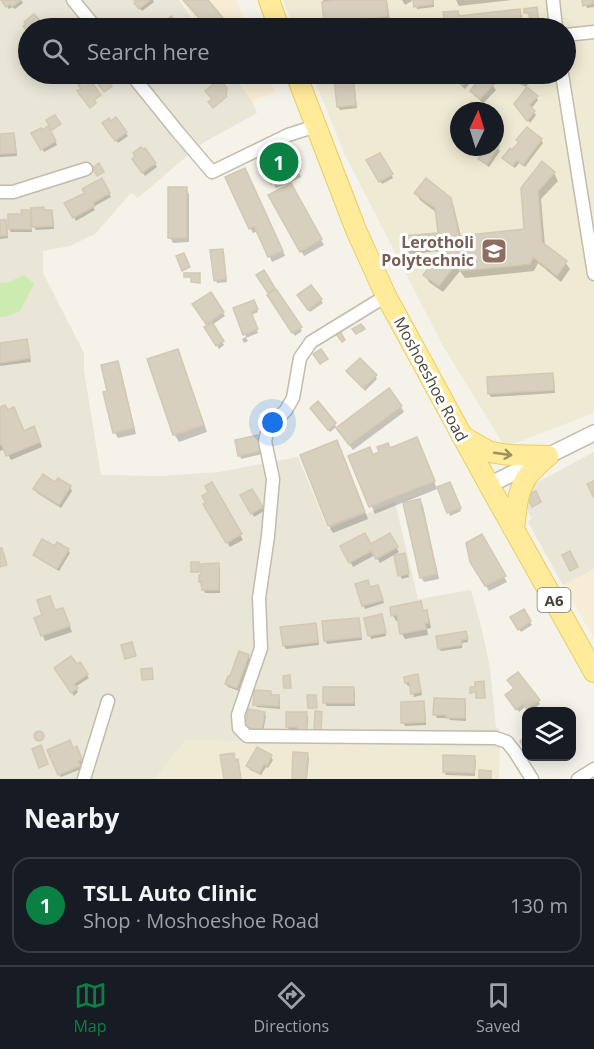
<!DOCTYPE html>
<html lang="en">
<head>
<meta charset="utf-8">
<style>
  body { margin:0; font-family:"Open Sans",sans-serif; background:#242831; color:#f1f3f6 }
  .controls { position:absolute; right:18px; bottom:18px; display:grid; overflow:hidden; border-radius:12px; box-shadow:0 3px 15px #0003 }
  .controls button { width:54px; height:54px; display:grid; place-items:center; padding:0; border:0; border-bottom:2px solid #363941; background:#171b24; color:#f1f3f6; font:30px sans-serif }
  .compass { position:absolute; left:450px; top:102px; width:54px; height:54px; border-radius:50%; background:#171b24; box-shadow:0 3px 15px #0003; rotate:4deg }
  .you { position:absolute; left:273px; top:423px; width:21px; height:21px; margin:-15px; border:4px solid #fff; border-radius:50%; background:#1a73e8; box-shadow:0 0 0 9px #1a73e833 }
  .badge { display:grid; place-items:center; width:39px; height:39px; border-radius:50%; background:#0b8043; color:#fff; font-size:20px; font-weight:700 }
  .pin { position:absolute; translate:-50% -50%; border:3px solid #fff; box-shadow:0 2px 6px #0006 }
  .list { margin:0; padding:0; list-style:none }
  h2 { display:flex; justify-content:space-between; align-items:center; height:78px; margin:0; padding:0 24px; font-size:26px }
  h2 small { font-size:20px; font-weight:400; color:#9ea1a6 }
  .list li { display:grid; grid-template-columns:39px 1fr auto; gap:18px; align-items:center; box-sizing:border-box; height:96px; margin:0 12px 12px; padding:0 12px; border:2px solid #363941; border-radius:18px }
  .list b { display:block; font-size:22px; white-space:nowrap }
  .list p { margin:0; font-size:20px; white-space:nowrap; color:#9ea1a6 }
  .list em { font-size:20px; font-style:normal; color:#9ea1a6 }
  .icon { flex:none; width:33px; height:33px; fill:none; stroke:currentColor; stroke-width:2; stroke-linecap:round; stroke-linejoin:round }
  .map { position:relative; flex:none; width:594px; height:779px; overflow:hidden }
  .search { position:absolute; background:#171b24; box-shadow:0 3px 15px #0003; left:18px; right:18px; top:18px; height:66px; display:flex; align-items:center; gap:15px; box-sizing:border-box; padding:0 21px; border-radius:33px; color:#9ea1a6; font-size:22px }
  .sheet { height:186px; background:#171b24 }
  nav { display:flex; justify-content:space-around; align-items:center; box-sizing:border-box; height:84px; border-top:2px solid #363941; background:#171b24; font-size:16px; color:#9ea1a6 }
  nav a { display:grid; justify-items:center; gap:3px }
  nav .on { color:#0b8043 }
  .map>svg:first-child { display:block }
  .residential { fill:#e9e5d7 }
  .commercial { fill:#f7ecd4 }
  .industrial { fill:#e8e4de }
  .education { fill:#efead3; fill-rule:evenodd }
  .green { fill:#cbebb1 }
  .shadow { fill:#0003 }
  .building { fill:#d8d0be; stroke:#d3c9b1; stroke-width:1.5 }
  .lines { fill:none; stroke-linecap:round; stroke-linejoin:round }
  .minor-casing { stroke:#c1bcab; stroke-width:15 }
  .tertiary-casing { stroke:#c1bcab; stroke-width:18 }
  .primary-casing { stroke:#e9ce63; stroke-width:22 }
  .minor { stroke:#fff; stroke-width:12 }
  .tertiary { stroke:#fff; stroke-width:15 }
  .primary { stroke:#ffeb99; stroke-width:20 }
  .oneway { stroke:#9b8f63 }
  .labels { text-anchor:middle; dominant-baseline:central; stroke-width:6; stroke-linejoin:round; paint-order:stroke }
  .shield { fill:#fff; stroke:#807c73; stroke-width:1.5 }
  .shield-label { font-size:15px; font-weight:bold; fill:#4a4437 }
  .education-label { font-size:16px; font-weight:bold; fill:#785e54; stroke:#fff; text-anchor:end }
  .street-label { font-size:16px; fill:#4a4437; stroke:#fff }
</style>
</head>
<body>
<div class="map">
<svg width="594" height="779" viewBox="0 0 594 779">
  <rect width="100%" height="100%" fill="#f5f3e9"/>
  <g class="residential">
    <path d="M0,0H179L199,28H28V74H232L252,101L257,113L201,144L138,198L131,193L95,234L70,246L43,251V273L84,353V371L101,475L161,476L219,472L298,457L328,529L395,502L418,599L471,590L482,630L490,668L496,727L499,729L500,748L186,740L155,779H0Z"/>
    <path d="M594,452V569L563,585L528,522L545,505L536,483Z"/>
  </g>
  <g class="commercial">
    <path d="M181,0H236L248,28H201Z"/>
    <path d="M233,74H267L275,92L252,101Z"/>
    <path d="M594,569V638L563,585Z"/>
  </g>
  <path class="industrial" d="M536,483L546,505L531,518L522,496L524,490Z"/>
  <g class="education">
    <path d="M283,0H594V413L505,447L443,346L345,155L312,74H566V28H294ZM459,111H495V147H459Z"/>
    <path d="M186,740L500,748L499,779H155Z"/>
  </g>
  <path class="green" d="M24,275L34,284L20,311L8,316L0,317V283L9,282Z"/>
  <g class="shadow">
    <path d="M2,0H21L23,3L15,9L12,7L9,9Z"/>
    <path d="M136,0H153L154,2L142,11L138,6Z"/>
    <path d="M183,0H206L230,28H208Z"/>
    <path d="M323,0H334L331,2L349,0H387L390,21L329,28L326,23L324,3Z"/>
    <path d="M402,0H411L412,1L405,5Z"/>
    <path d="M414,0H434V7L417,9Z"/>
    <path d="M456,0H512L459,6Z"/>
    <path d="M584,0H594V7L587,8Z"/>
    <path d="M519,10L522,16L524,28H436L435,21L446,20L457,12L461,18Z"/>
    <path d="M457,74H504L493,86L496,90L482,105L491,111H478L483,103L475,96L472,91L477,85L472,81L465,89L457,82L454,77Z"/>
    <path d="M514,74H529L533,80L525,87Z"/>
    <path d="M352,77L354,81L357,108L340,110L338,107Z"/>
    <path d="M536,97L538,100L531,109L536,115L530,123L518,108Z"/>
    <path d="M116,119L128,136L118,143L105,127Z"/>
    <path d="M48,128L57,145L44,152L33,134L42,132Z"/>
    <path d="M527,129L541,140L543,143L525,167L519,163L515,168L506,162L504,158L513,152L520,143L518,140Z"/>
    <path d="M13,135L15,138L17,156L0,157V136Z"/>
    <path d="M495,145L500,151L489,167L482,162L480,159L484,153L480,149L481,147H495Z"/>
    <path d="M289,146L301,177L289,183L324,245L304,256L270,196L290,185L289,183L276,188L273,183Z"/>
    <path d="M468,147H475L470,153L466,149Z"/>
    <path d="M145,150L157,167L145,176L134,159Z"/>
    <path d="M380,155L393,178L382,184L368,161Z"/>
    <path d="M542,164L554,173L558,181L541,199L545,246L565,262L570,269L561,282L538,263L534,271L465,278L460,271L443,292L429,282L425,275L442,255L441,251L410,254L405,246L440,234L437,213L420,200L416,193L449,199L454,207L461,237L525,230Z"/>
    <path d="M248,175L285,256L272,262L258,231L253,233L250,228Z"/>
    <path d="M101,180L111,197L93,207L95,210L76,221L66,203L87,194Z"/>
    <path d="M186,189L189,194V242L173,243L170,237Z"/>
    <path d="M43,209L45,212H51L53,215L54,229L36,230L31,222L32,232H11L9,229V215H23L29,211L33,218Z"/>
    <path d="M0,221H5L7,225L8,238L0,239Z"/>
    <path d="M222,250L224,254L227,282L217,283L216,280Z"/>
    <path d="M263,272L302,331L295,336L271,299L270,294L258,275Z"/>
    <path d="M211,294L225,316L212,325L224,345L219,349L206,327L208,326L194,304Z"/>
    <path d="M300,299L321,300L323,303L310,312Z"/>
    <path d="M255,305L258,312L251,315L258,333L246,338L248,341L244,343L242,339L246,337L235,309Z"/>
    <path d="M26,341L28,344L31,362L0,366V345Z"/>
    <path d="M177,350L181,358L207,432L179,442L174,434Z"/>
    <path d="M117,362L120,368L136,434L118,438L115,433L105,393L109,392Z"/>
    <path d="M350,374L375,376L377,379L365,391Z"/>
    <path d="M552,375L554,378L555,393L491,397L489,394Z"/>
    <path d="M401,407L404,412L353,450L341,434Z"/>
    <path d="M0,409L24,432L37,433L42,447L11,460L5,449L0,451Z"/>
    <path d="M314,412L335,424L336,427L330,432Z"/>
    <path d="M257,437L262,454L241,459L240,455Z"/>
    <path d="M337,442L341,449L368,519L333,533L329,526L302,456Z"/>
    <path d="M420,446L437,489L405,502V504L420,500L423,506L439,579L424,582L421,577L404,502L375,514L350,456L373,457L390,450Z"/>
    <path d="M56,484L70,487L72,491L61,508L37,493L35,489Z"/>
    <path d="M211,484L243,540L230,547L205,505L210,492Z"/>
    <path d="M452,487L461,511L450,516L449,512Z"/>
    <path d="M251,491L264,511L254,517L242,496Z"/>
    <path d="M389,535L399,552L380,563L375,555L353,567L342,547L371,546Z"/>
    <path d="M481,536L507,582L489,591L471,562Z"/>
    <path d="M55,548L68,550L70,553L59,571L37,558L35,555Z"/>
    <path d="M404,556L409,577L402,579L400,575Z"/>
    <path d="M218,565L220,568V593H205L200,581Z"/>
    <path d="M378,586L384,603L365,609L363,605L370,589Z"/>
    <path d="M420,603L424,612H426L429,617L431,628L427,629L428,635L405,639L402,634L399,620L396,621L393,615Z"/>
    <path d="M523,611L532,625L521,632L512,618Z"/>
    <path d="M55,612L65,615L72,632L45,641L36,619Z"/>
    <path d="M358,619L360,622L362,640L327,644L325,640Z"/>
    <path d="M366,619H383L386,636L371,639Z"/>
    <path d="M315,625L317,628L319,645L286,649L284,646Z"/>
    <path d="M466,633L468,642L462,643V648L441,651L439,648Z"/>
    <path d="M248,656L250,659L239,691L228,687L226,684Z"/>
    <path d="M79,664L89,678L75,687L78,692L74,696L56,668L76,666Z"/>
    <path d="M419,679L422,695L414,697L411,685L408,686L406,683Z"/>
    <path d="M325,689H353L355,692V706H327L325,703Z"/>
    <path d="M270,692L273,696H279L280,700V709L257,707L255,704Z"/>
    <path d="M509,699L538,701L540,704L530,712L526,706L519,712Z"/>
    <path d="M464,700L466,703V721L450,720L448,718H437L435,714Z"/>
    <path d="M423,703L425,706L426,725L405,726L403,722Z"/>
    <path d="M264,713L266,716L263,732L249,730L247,727Z"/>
    <path d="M306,714L308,717L307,735L299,730H289L288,727Z"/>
    <circle cx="39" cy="737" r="4"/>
    <path d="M73,750L78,752L83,763L79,765L81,769L61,777L59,774Z"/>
    <path d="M307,754L309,758L307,779H293Z"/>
    <path d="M271,757L273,760L268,768L266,767L261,775L250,770L248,766Z"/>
    <path d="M445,757L474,758L476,761L475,776L446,775L444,772Z"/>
  </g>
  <g class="building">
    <path d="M1,0H21L12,7L10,4L6,7Z"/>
    <path d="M134,0H150L139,9L134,3L136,2Z"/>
    <path d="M183,0H208L230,26L227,28H208Z"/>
    <path d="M336,0H386L388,16L324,23L322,2Z"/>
    <path d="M413,0H433V4L414,7Z"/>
    <path d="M582,0H594V3L583,6Z"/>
    <path d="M537,7L539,22L530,23L529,13H524V9Z"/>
    <path d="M520,9L522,25L497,28H434L433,20L444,19L443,12L458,11L459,16Z"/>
    <path d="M34,14L47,28H28V33L23,26L26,24L24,22Z"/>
    <path d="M171,16L180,26L179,28H161L159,27Z"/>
    <path d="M423,25L424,28H400Z"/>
    <path d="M103,74L112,86L104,92L95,80Z"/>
    <path d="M354,74H366L367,78L355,80Z"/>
    <path d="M455,74H497L490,81L494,84L480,99L470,91L476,83L469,77L462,85L452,76Z"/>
    <path d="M513,74H530L532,76L522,85Z"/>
    <path d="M353,76L356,105L337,107L334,78Z"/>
    <path d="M85,81L87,84L91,81L101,95L94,100L96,103L90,108L77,91L81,89L78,85Z"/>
    <path d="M217,81L219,84L222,82L227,88L226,97L213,108L208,102L212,99L205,91Z"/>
    <path d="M527,87L538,96L529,105L535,111L527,121L514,104Z"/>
    <path d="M471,102L475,106L471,111H463Z"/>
    <path d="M482,103L494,111H476Z"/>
    <path d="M55,115L61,124L52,130L46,120Z"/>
    <path d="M116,117L127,132L115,141L102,123L109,118L111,121Z"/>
    <path d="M48,126L56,141L41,150L31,133L41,128L42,130Z"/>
    <path d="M527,127L542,139L523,165L517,160L513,166L502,158L510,148L512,150L519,142L516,140Z"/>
    <path d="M14,133L16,153L0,154V134Z"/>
    <path d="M287,139L300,171L271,184L258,153Z"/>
    <path d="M495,143L499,146L487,164L478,159L483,152L478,149L479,147H495Z"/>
    <path d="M141,147L143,149L145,148L156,163L142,173L132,159L135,156L133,153Z"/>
    <path d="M380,153L393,174L379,182L366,160Z"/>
    <path d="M542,161L555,172L538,191L542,242L567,261L557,276L533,257L530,264L460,271L455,265L439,286L423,275L440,254L437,244L404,247L403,236L438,233L435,208L414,193L426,178L451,198L459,236L524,229L521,188Z"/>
    <path d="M99,163L104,172L97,176L92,168Z"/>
    <path d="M245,168L283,251L268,257L254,226L249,229L225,177Z"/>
    <path d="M102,178L110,193L93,203L95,206L73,218L64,203L85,193L82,189Z"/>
    <path d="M291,183L322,239L300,252L268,195Z"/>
    <rect x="168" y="187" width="19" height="51"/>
    <path d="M44,207V210H52L53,226L32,227L31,208Z"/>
    <path d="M21,210H30L31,229H8V214H22Z"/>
    <path d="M0,220H6L7,235L0,236Z"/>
    <path d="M223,249L226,279L214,281L210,250Z"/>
    <path d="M184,253L190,267L182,271L176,256Z"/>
    <path d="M264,270L275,288L268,293L256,275Z"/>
    <path d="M184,273H200V283L191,282V277H184Z"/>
    <path d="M311,285L322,299L308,310L297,295Z"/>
    <path d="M276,289L302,327L292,333L267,295Z"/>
    <path d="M211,292L224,312L206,324L192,304Z"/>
    <path d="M254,300L258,309L251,312L258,329L243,335L233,308Z"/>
    <path d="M212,322L224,341L216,346L204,327Z"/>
    <path d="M361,324L365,329L356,334L352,329Z"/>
    <path d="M340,331L345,340L342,342L336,334Z"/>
    <path d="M27,339L30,358L0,363V343Z"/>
    <path d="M178,349L204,425L173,435L147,359Z"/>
    <path d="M321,349L328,359L320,364L313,354Z"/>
    <path d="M360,358L377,375L363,388L346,371Z"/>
    <path d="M118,361L134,428L113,433L103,392L107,391L101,365Z"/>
    <path d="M553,373L554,390L488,394L487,377Z"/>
    <path d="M389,388L402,406L349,445L336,428Z"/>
    <path d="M318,401L336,423L328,430L310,408Z"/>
    <path d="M5,405L8,410L14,407L24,431L34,426L40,442L6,456L2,445H0V407Z"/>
    <path d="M258,435L261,451L238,456L235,440Z"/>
    <path d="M417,437L435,481L369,507L348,456L370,447L373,455L379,452L377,447L388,443L390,448Z"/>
    <path d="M337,440L365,512L328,526L300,455Z"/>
    <path d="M43,474L55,482L58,478L71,486L59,505L33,489Z"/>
    <path d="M594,481V498L587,484Z"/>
    <path d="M212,482L242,534L226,543L203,504L206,503L202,496L208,492L205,486Z"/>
    <path d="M450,482L461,508L447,513L437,487Z"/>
    <path d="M252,489L263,507L251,514L240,495Z"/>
    <path d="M536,491L541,502L532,507L526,495Z"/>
    <path d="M420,499L437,574L420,578L403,503Z"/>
    <path d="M365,533L371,544L390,533L398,547L376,559L371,551L349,563L340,546Z"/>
    <path d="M482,534L506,576L485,586L470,562L466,543Z"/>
    <path d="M42,539L55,546L57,542L69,549L57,569L33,555Z"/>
    <path d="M0,548H2L7,565L0,567Z"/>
    <path d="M570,551L578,567L570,571L562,555Z"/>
    <path d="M405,553L409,574L398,576L394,555Z"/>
    <rect x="191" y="562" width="8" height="10"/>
    <path d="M219,563V590H202L201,581L199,582V575H201V564Z"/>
    <path d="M368,580L370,587L378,585L383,600L362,606L355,584Z"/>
    <path d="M50,596L55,610L63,608L70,626L41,636L34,618L42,615L37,600Z"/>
    <path d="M421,601L423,611L427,610L429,623H425L426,629L400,634L397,615L391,616L390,607Z"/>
    <path d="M524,609L531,621L518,630L510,617Z"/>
    <path d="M382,614L386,633L368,636L364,618Z"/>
    <path d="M359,618L361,637L324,641L322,621Z"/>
    <path d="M316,623L318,642L283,646L280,627Z"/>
    <path d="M466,631L468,639L461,640L462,645L438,649L436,636Z"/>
    <path d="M132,642L136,656L125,659L121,645Z"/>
    <path d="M239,651L249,655L237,688L225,684L228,676H230Z"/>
    <path d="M71,656L77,664L80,662L88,674L74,684L78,688L71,693L54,668Z"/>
    <path d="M152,668L153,679L142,680L141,669Z"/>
    <path d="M518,672L540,700L527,709L523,704L516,710L505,695L514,688L507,680Z"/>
    <path d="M418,674L421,692L411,694L409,682L405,683L404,677Z"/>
    <path d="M290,675L291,688H284L283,676Z"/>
    <path d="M484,681L485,698H476V692L470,693V687H475V682Z"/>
    <rect x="323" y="687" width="31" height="16"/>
    <path d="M254,690L271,691V695H279V706L253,705Z"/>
    <path d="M307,695H316L317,708H308Z"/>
    <path d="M434,698L465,699V718H446V715H433Z"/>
    <path d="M424,701L425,722L401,723V702Z"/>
    <path d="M248,709L265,712L262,730L245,727Z"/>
    <path d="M315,711L322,712L321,730H314Z"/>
    <path d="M286,712H307L306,732H298L297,727H286Z"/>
    <circle cx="39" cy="736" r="5"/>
    <path d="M526,737V751L520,741Z"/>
    <path d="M70,740L73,748L77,746L82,760L78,761L80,766L58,775L47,750Z"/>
    <path d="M41,745L48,764L39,768L32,749Z"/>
    <path d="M257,747L272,755L267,766L264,764L259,773L246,766Z"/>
    <path d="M293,752L308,753L306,779H292Z"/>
    <path d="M234,753L235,760L238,759L241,779H224L220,755Z"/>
    <path d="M443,755L475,756L474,773L443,772Z"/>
    <path d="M479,770L491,771V779L479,778Z"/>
  </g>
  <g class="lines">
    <g class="minor-casing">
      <g id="minor">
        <path d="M73,0L96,28"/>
        <path d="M553,0L556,28"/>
        <path d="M566,35L594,32"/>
        <path d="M131,74L177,131L212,172L288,135L316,126"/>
        <path d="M562,74L594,274"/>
        <path d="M0,192H13L86,169"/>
        <path d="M386,296L311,342L300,358L293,398L286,410L268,429L265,441L273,479L268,536L259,598L261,648L238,715L239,728L247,736L496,738L507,742L515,752L532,779"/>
        <path d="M84,779L108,701"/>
        <path d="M578,779L594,769"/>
      </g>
    </g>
    <g class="tertiary-casing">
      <path id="tertiary" d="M489,485L594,433"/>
    </g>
    <g class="primary-casing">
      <g id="primary">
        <path d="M269,0L279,28"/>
        <path d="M296,74L356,230L386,296L489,485L594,672"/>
        <path d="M462,436L490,452L510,455L548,456"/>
        <path d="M514,529C516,512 517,491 527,477C533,469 541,462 548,456"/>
      </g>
    </g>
    <use href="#minor" class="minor"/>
    <use href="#tertiary" class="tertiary"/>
    <use href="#primary" class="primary"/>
  </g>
  <defs><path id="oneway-shaft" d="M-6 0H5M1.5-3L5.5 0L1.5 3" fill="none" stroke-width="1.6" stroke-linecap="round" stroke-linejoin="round" transform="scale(1.5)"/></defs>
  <use class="oneway" href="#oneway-shaft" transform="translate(503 454) rotate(8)"/>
  <defs>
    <g id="university-square" transform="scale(1.35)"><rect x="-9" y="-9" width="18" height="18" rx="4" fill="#8d6e63" stroke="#fff"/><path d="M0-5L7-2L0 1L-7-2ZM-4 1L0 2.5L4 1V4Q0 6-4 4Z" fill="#fff"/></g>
  </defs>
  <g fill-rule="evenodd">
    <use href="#university-square" x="494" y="251"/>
  </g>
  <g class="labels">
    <rect class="shield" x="537.5" y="588" width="33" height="24" rx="4.5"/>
    <g class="shield-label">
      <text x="554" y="600">A6</text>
    </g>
    <g class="education-label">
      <text x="474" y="242">Lerotholi<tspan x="474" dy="18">Polytechnic</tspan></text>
    </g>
    <g class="street-label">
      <text transform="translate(431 379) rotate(62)">Moshoeshoe Road</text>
    </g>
  </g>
</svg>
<div class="controls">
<button><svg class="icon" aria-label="layers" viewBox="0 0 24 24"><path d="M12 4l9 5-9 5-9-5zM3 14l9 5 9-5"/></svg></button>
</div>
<svg class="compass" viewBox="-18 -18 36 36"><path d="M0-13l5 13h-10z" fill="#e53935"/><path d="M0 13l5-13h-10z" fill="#9ea1a6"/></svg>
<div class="you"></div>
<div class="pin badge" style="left:279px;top:162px">1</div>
<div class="search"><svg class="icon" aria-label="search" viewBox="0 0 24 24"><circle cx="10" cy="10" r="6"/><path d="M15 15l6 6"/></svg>Search here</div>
</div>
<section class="sheet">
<h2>Nearby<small></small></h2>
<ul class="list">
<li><span class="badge">1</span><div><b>TSLL Auto Clinic</b><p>Shop · Moshoeshoe Road</p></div><em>130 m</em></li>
</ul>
</section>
<nav>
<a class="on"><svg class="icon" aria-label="map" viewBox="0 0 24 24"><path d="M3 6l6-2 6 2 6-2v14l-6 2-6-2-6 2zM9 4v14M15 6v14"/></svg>Map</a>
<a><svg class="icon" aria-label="directions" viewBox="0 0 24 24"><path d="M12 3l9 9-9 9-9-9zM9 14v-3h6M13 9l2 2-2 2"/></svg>Directions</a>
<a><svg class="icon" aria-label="saved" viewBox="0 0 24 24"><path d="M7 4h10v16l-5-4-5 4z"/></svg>Saved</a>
</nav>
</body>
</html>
